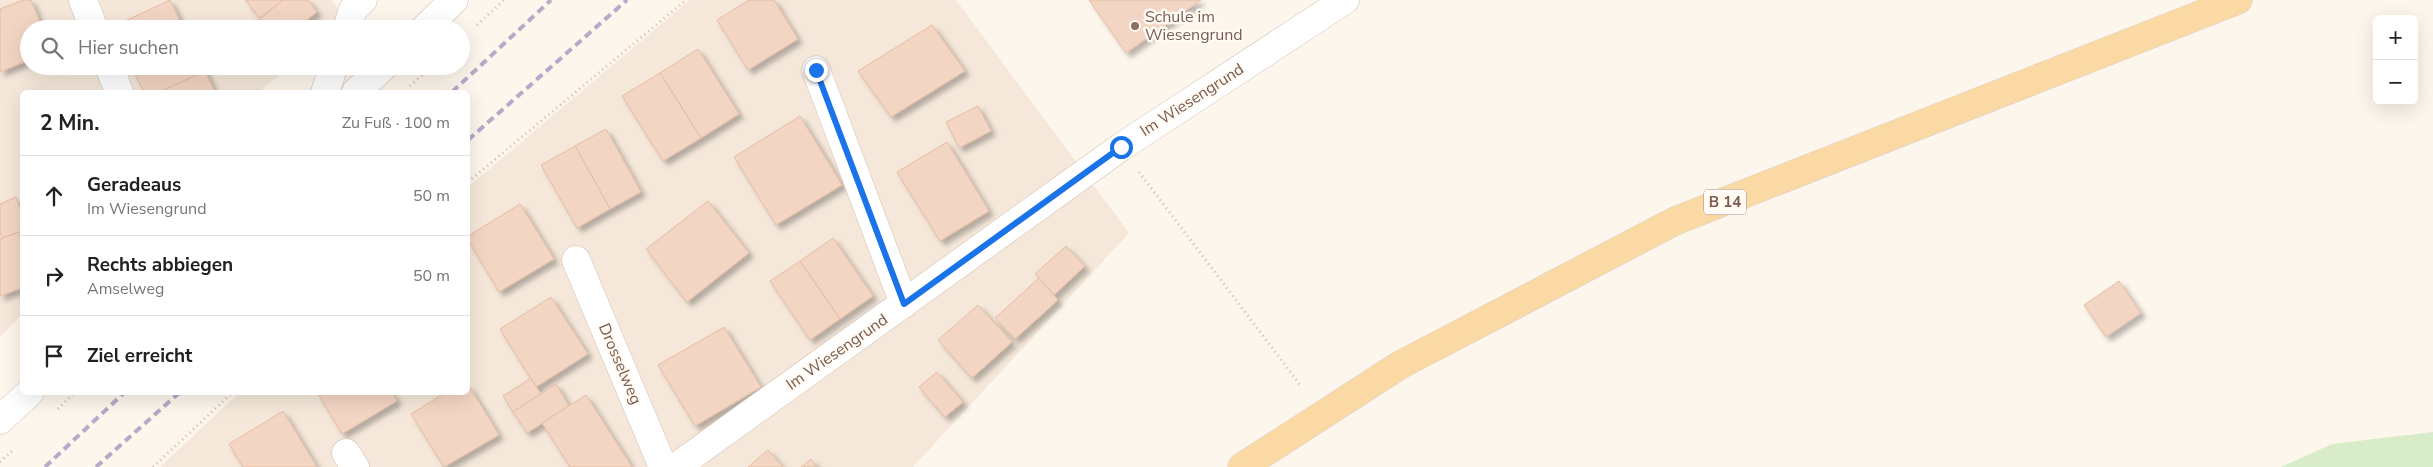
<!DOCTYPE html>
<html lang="de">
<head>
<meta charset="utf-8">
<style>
  body { margin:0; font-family:"Nunito Sans",sans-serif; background:#f2f2f2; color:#202124 }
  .controls { position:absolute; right:15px; top:15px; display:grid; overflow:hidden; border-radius:8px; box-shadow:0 5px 20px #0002 }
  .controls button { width:45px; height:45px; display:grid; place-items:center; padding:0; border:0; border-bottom:1px solid #e0e0e0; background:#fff; color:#202124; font:25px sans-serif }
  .stop { position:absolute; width:15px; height:15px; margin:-11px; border:4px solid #1a73e8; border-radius:50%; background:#fff }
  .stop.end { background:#1a73e8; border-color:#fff; box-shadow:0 1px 5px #0008 }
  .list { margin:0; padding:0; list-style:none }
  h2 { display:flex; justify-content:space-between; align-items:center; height:65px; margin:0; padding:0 20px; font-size:21px }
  h2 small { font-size:16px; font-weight:400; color:#757577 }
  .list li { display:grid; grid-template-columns:32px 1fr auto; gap:15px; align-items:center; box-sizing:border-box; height:80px; padding:0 20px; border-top:1px solid #e0e0e0 }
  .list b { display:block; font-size:19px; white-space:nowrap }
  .list p { margin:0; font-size:16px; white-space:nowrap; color:#757577 }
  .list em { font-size:16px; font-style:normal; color:#757577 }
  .icon { flex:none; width:28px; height:28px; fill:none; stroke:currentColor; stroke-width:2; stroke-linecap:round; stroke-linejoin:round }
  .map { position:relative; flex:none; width:2433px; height:467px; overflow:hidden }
  .search { position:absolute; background:#fff; box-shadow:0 5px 20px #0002; left:20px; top:20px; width:450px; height:55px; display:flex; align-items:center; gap:12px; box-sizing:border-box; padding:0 18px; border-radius:28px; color:#757577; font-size:19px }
  .panel { position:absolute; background:#fff; box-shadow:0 5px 20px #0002; left:20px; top:90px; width:450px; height:305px; border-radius:8px }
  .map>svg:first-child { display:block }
  .residential { fill:#f5e8da }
  .green { fill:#d8ecc9 }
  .building { fill:#f3d5c3; stroke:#e6bba3; filter:url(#shadow) }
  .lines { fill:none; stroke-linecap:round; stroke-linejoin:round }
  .minor-casing { stroke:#d1beb0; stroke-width:29 }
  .major-casing { stroke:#dad1cd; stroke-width:29 }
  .path { stroke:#d9b8a5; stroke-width:3; stroke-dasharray:1 4; stroke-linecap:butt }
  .minor { stroke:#fff; stroke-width:28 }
  .major { stroke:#fbd9a5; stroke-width:28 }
  .rail { stroke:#b9a8c9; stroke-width:4; stroke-dasharray:8 5; stroke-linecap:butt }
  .route { stroke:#1a73e8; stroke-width:6 }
  .education-dot { fill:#8d6e63; stroke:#fffaf3; stroke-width:2 }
  .labels { text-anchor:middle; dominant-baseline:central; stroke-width:5; stroke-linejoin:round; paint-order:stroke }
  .shield { fill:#fffaf3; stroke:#a28b7f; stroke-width:1 }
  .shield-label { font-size:15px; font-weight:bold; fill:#7a5c4d }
  .education-label { font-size:16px; fill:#785e54; stroke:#fffaf3; text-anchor:start }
  .street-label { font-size:16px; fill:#7a5c4d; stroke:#fffaf3 }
</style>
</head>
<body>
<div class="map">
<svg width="2433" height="467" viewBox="0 0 2433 467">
  <defs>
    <filter id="shadow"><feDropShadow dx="4.5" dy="4.5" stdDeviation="2.5" flood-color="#0004"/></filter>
  </defs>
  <rect width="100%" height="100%" fill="#fdf6ec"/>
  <g class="residential">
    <path d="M0,0H332L345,18L333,29H29V66H290L259,92H22V314L0,337Z"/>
    <path d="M690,0H956L1129,233L913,467H160L239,393L468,392V187Z"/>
  </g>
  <path class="green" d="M2433,432V467H2281L2332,444Z"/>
  <g class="building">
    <path d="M23,0H31L43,29H29V60L0,72V9Z"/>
    <path d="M170,0L184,29H113L112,27Z"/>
    <path d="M245,0H283L260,18Z"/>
    <path d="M283,0H308L317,12L296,29H255L252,25Z"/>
    <path d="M749,0H774L798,39L748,70L717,20Z"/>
    <path d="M1089,0H1201L1126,53Z"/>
    <path d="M932,25L965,71L891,117L858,71Z"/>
    <path d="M698,49L739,114L701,138L660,73Z"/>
    <path d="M131,66H203L205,71L160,92H144Z"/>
    <path d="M205,71L215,92H160Z"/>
    <path d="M660,73L701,138L663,161L622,96Z"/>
    <path d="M978,106L991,131L959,148L946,122Z"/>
    <path d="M800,116L842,185L776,225L734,157Z"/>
    <path d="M606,129L641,192L610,209L575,146Z"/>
    <path d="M947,142L989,211L940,241L897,172Z"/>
    <path d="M575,146L610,209L577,228L541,165Z"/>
    <path d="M16,197L22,213V231L2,238L0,232V204Z"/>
    <path d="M708,201L749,253L687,302L646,249Z"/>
    <path d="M520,204L554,259L499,292L468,240V236Z"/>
    <path d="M19,232L22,242V288L0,296V239Z"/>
    <path d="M833,238L873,296L840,319L800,261Z"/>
    <path d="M1066,246L1085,266L1054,295L1035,274Z"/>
    <path d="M800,261L840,319L810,340L770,281Z"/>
    <path d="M1039,278L1058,300L1015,339L995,318Z"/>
    <path d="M2119,281L2141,313L2106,337L2084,305Z"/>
    <path d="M551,297L588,354L536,387L500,329Z"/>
    <path d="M978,305L1012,342L972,378L938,340Z"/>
    <path d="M724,327L761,387L695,426L658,365Z"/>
    <path d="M937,372L963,402L945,417L919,387Z"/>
    <path d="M531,378L541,394L513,412L503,396Z"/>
    <path d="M468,384L499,435L444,467L411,414L446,392H468Z"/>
    <path d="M556,384L569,406L527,433L513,412Z"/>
    <path d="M317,392H392L397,401L342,434Z"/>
    <path d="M586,395L632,467H570L542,423Z"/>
    <path d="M283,411L317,467H243L229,444Z"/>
    <path d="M768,450L783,467H748Z"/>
    <path d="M811,459L817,467H801Z"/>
  </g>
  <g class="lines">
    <g class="minor-casing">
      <g id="minor">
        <path d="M83,0L94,29"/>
        <path d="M347,29L353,9L363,0"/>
        <path d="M424,29L454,0"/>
        <path d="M109,66L119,92"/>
        <path d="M816,70L904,304"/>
        <path d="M325,92L334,66"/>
        <path d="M356,92L384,66"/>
        <path d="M576,260L663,467"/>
        <path d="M0,420L30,392"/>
        <path d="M346,453L355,467"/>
        <path d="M676,467L1121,147L1345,0"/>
      </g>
    </g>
    <g class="major-casing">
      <path id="major" d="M1242,467L1400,365L1675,221L2238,0"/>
    </g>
    <g class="path">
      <path d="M477,25L504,0"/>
      <path d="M410,86L432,66"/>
      <path d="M1139,172L1301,386"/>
      <path d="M468,182L686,0"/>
      <path d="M58,409L75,392"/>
      <path d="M0,462L14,449"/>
      <path d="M153,467L233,392"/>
    </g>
    <use href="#minor" class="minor"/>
    <use href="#major" class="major"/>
    <g class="rail">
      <path d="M452,92L551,0"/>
      <path d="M468,140L627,0"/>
      <path d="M45,467L125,392"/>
      <path d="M96,467L180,392"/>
    </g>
  </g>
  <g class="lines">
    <path class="route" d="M816,70L904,304L1121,147"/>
  </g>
  <circle class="education-dot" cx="1135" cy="26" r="5"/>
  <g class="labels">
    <rect class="shield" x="1704" y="189.5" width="42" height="25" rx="4"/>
    <g class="shield-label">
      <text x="1725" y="202">B 14</text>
    </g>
    <g class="education-label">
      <text x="1145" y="17">Schule im<tspan x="1145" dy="18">Wiesengrund</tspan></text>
    </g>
    <g class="street-label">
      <text transform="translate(1192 100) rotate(-33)">Im Wiesengrund</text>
      <text transform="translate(837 352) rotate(-35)">Im Wiesengrund</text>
      <text transform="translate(620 364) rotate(67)">Drosselweg</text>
    </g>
  </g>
</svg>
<div class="controls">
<button>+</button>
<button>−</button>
</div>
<div class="stop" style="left:1121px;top:147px"></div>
<div class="stop end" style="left:816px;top:70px"></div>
<div class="search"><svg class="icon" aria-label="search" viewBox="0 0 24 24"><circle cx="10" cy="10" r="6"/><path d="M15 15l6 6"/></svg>Hier suchen</div>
<section class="panel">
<h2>2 Min.<small>Zu Fuß · 100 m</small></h2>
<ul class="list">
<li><svg class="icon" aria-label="ahead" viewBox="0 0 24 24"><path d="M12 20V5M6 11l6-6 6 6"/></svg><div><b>Geradeaus</b><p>Im Wiesengrund</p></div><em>50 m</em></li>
<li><svg class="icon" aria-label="right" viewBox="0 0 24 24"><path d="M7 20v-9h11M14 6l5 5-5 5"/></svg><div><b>Rechts abbiegen</b><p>Amselweg</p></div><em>50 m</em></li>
<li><svg class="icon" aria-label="arrive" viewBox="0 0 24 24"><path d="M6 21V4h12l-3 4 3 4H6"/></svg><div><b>Ziel erreicht</b></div></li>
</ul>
</section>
</div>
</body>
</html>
